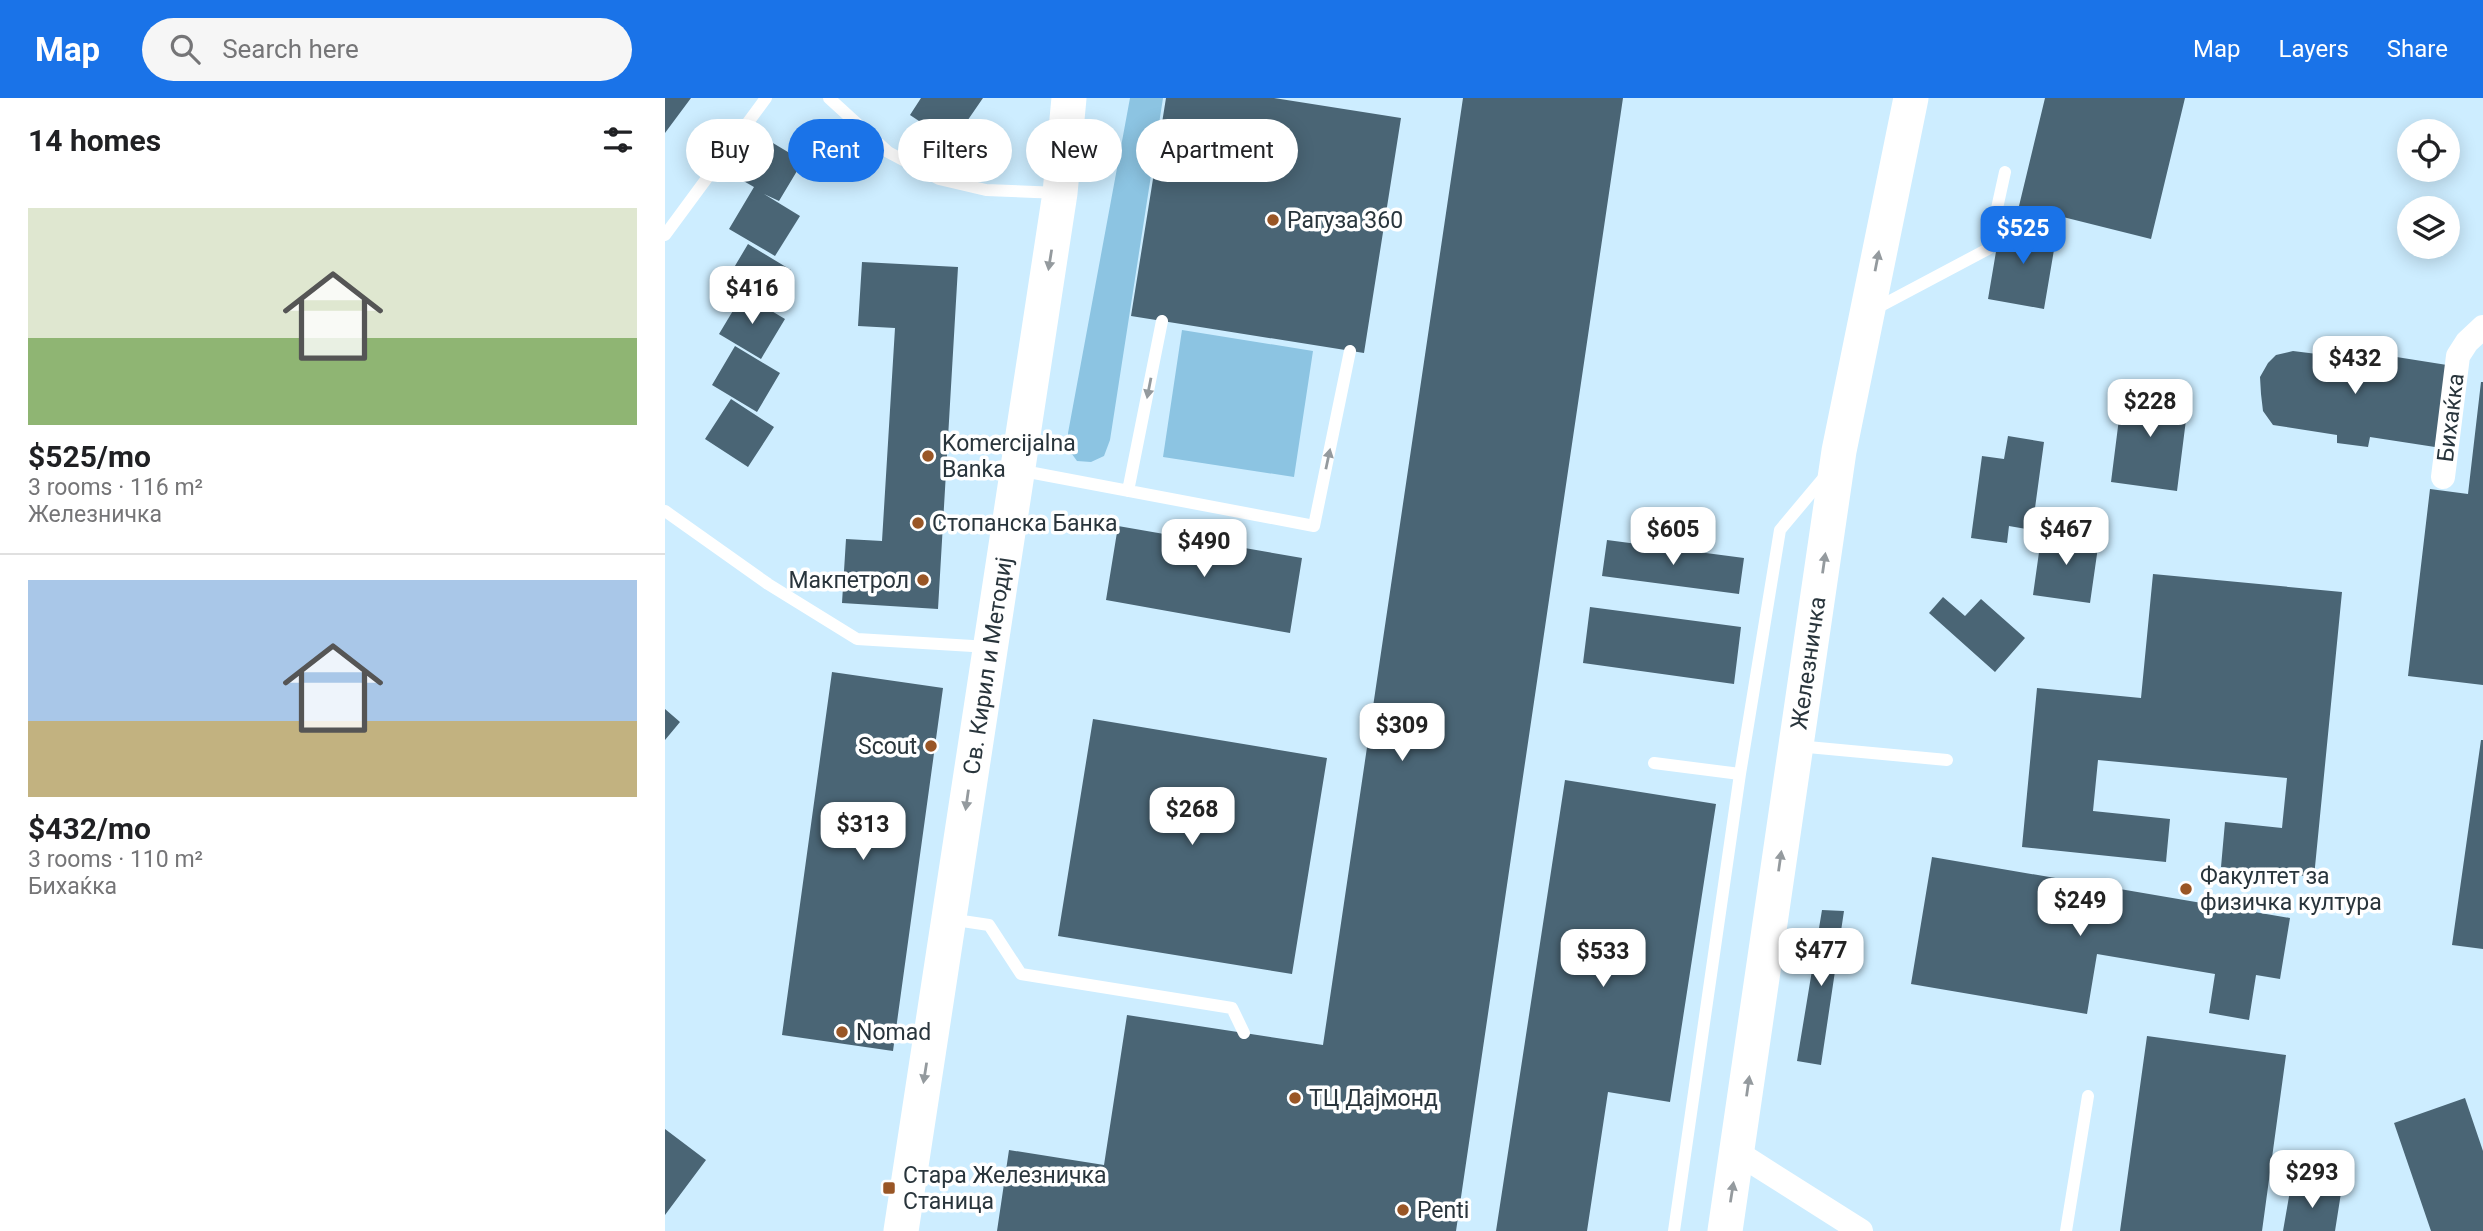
<!DOCTYPE html>
<meta charset="utf-8">
<style>
body{margin:0;font-family:Roboto,sans-serif;background:#f6f6f6;color:#202124;height:100vh;display:flex;flex-direction:column;font-size:26px;white-space:nowrap}
*{box-sizing:border-box;margin:0}
p{font-size:23px;color:#757577}
.icon{flex:none;width:38px;height:38px;fill:none;stroke:currentColor;stroke-width:2;stroke-linecap:round;stroke-linejoin:round}
.map{position:relative;flex:1;overflow:hidden}
.drawer{display:flex;flex-direction:column;background:#fff;width:665px}
.drawer>*{flex:none}
.banner{position:absolute;left:21px;top:21px;width:665px;height:63px;display:flex;gap:14px}
.controls{position:absolute;left:1732px;top:21px;display:grid;gap:14px}
.controls a{display:grid;place-items:center;width:63px;height:63px;border-radius:50%;background:#fff;box-shadow:0 4px 18px #0003;font-size:35px}
.price{position:absolute;translate:-50% -60px;padding:0 16px;border-radius:14px;background:#fff;color:#222;font-size:23px;line-height:46px;filter:drop-shadow(0 2px 4px #0008)}
.price::after{content:'';position:absolute;left:50%;top:42px;width:21px;height:16px;margin-left:-10px;background:inherit;clip-path:polygon(0 0,100% 0,50% 100%)}
.price.current{background:#1a73e8;color:#fff}
ul{padding:0;list-style:none}
li{display:grid;align-content:center;gap:14px;height:371px;padding:0 28px}
li+li{border-top:2px solid #e0e0e0}
li span{display:grid;place-items:center;height:217px;border-radius:0px;color:#555}
li>.icon{margin-inline-start:auto}
span .icon{width:126px;height:126px;fill:#fffc;stroke-width:1}
li b{font-size:30px}
h2{display:flex;justify-content:space-between;align-items:center;height:84px;padding:0 28px;font-size:30px}
.chip{padding:0 24px;border-radius:32px;background:#fff;box-shadow:0 4px 18px #0003;font-size:24px;line-height:63px}
.chip.current{background:#1a73e8;color:#fff}
header{display:flex;align-items:center;gap:42px;box-sizing:border-box;height:98px;padding:0 35px;background:#1a73e8;color:#fff}
header strong{font-size:33px}
nav{display:flex;gap:38px;margin-inline-start:auto;font-size:24px}
.search{width:490px;height:63px;background:#f6f6f6;display:flex;align-items:center;gap:18px;box-sizing:border-box;padding:0 24px;border-radius:38px;color:#757577;font-size:26px}
main{display:flex;flex:1;min-height:0}
.map>svg:first-child{display:block}
.green{fill:#8cc4e2}
.building{fill:#4a6575}
.lines{fill:none;stroke-linecap:round;stroke-linejoin:round}
.lane{stroke:#fff;stroke-width:12}
.street{stroke:#fff;stroke-width:24}
.secondary{stroke:#fff;stroke-width:35}
.oneway{fill:#949a9e}
.poi-dot{fill:#995626;stroke:#fff;stroke-width:2.5}
.labels{text-anchor:middle;stroke-width:7;stroke-linejoin:round;paint-order:stroke}
.poi-label{font-size:23px;fill:#29353c;stroke:#fff;text-anchor:start}
.street-label{font-size:23px;fill:#29353c;stroke:#fff}
</style>
<header>
<strong>Map</strong>
<div class="search"><svg class="icon" aria-label="search" viewBox="0 0 24 24"><circle cx="10" cy="10" r="6"/><path d="M15 15l6 6"/></svg>Search here</div>
<nav><a>Map</a><a>Layers</a><a>Share</a></nav>
</header>
<main>
<section class="drawer">
<h2>14 homes<svg class="icon" aria-label="filters" viewBox="0 0 24 24"><path d="M4 7h16M4 17h16"/><circle cx="9" cy="7" r="2"/><circle cx="15" cy="17" r="2"/></svg></h2>
<ul>
<li><span style="background:linear-gradient(#dfe7d0 60%,#8fb573 0)"><svg class="icon" aria-label="home" viewBox="0 0 24 24"><path d="M3 11l9-7 9 7M6 9v11h12V9"/></svg></span><div><b>$525/mo</b><p>3 rooms · 116 m²</p><p>Железничка</p></div></li>
<li><span style="background:linear-gradient(#a9c7e8 65%,#c2b280 0)"><svg class="icon" aria-label="home" viewBox="0 0 24 24"><path d="M3 11l9-7 9 7M6 9v11h12V9"/></svg></span><div><b>$432/mo</b><p>3 rooms · 110 m²</p><p>Бихаќка</p></div></li>
</ul>
</section>
<div class="map">
<svg width="1818" height="1133" viewBox="0 0 1818 1133">
<rect width="100%" height="100%" fill="#cdedff"/>
<path class="green" d="M465 0H498L445 342 439 358 426 364 412 363 404 352 403 335Z
M517 232 648 253 629 379 498 359Z"/>
<path class="building" d="M0 0H26L0 35Z
M256 0H318L287 45 245 17Z
M501 0H609L736 20 699 255 466 218Z
M798 0H958L791 1133H332L344 1052 439 1067 462 917 658 947Z
M1380 0H1520L1486 141 1354 108Z
M93 36 138 63 114 103 99 96 135 118 110 158 64 131 89 89 68 77Z
M1336 124 1392 134 1379 211 1323 201Z
M83 146 126 172 104 209 61 183Z
M197 164 293 169 273 511 177 505 181 441 217 443 230 230 193 228Z
M78 196 120 221 96 261 54 236Z
M70 248 115 275 92 314 47 287Z
M1662 248 1782 267 1770 349 1705 339 1703 349 1672 345V337L1608 327 1598 313 1596 296 1595 279 1603 265 1611 257 1628 253 1660 257Z
M1816 284H1818V587L1743 578 1765 391 1803 396Z
M1458 289 1524 298 1512 393 1446 384Z
M66 301 109 329 83 369 40 341Z
M1343 338 1379 344 1367 432 1344 428 1342 445 1306 440 1317 358 1339 361Z
M453 428 637 460 625 535 441 502Z
M1377 433 1434 442 1425 505 1368 497Z
M942 442 1079 460 1074 496 937 478Z
M1488 476 1677 494 1649 779 1556 769 1560 724 1617 730 1622 680 1433 662 1428 713 1505 721 1501 764 1357 749 1372 590 1476 600Z
M1278 499 1300 518 1316 501 1360 540 1330 574 1264 515Z
M925 509 1076 529 1069 586 918 565Z
M167 574 278 590 228 953 117 937Z
M0 611 15 624 0 642Z
M428 621 662 660 627 876 393 838Z
M1816 642H1818V851L1787 847Z
M900 682 1051 706 1005 1004 943 994 922 1133H831Z
M1267 759 1625 820 1615 881 1591 877 1584 922 1544 915 1550 876 1432 856 1422 916 1246 886Z
M1157 812 1179 813 1156 967 1132 963Z
M1482 938 1621 957 1597 1133H1455Z
M1800 1000 1818 1053V1133H1766L1729 1025Z
M0 1031 41 1062 0 1117Z
M1626 1087 1676 1095 1670 1133H1618Z"/>
<g class="lines">
<path class="lane" d="M164 0 223 54 274 81 321 92 395 95
M0 137 101 0
M1208 212 1323 151 1340 74
M353 372 649 428 685 253
M463 393 497 223
M0 413 103 486 192 541 324 549
M1132 648 1282 662
M989 665 1075 676
M284 821 324 827 356 876 567 910 579 935
M1009 1133 1075 676 1115 432 1161 377
M1401 1133 1423 998"/>
<g class="street">
<path id="s1" d="M1778 379 1793 258 1802 244 1818 229"/>
<path d="M1073 1055 1196 1133"/>
</g>
<g class="secondary">
<path id="s2" d="M236 1133 395 95 404 0"/>
<path id="s3" d="M1060 1133 1174 353 1246 0"/>
</g>
</g>
<defs><path id="oneway-solid" d="M-6-.8H1V-3.2L6.5 0L1 3.2V.8H-6Z" transform="scale(1.75)"/></defs>
<g class="oneway">
<use href="#oneway-solid" transform="translate(385 162) rotate(99)"/>
<use href="#oneway-solid" transform="translate(1212 163) rotate(-79)"/>
<use href="#oneway-solid" transform="translate(484 290) rotate(101)"/>
<use href="#oneway-solid" transform="translate(663 361) rotate(-78)"/>
<use href="#oneway-solid" transform="translate(1159 465) rotate(-82)"/>
<use href="#oneway-solid" transform="translate(302 702) rotate(98)"/>
<use href="#oneway-solid" transform="translate(1115 763) rotate(-82)"/>
<use href="#oneway-solid" transform="translate(260 975) rotate(99)"/>
<use href="#oneway-solid" transform="translate(1083 988) rotate(-82)"/>
<use href="#oneway-solid" transform="translate(1067 1094) rotate(-81)"/>
</g>
<g class="poi-dot">
<circle cx="608" cy="122" r="7"/>
<circle cx="263" cy="358" r="7"/>
<circle cx="253" cy="425" r="7"/>
<circle cx="258" cy="482" r="7"/>
<circle cx="266" cy="648" r="7"/>
<circle cx="1521" cy="791" r="7"/>
<circle cx="177" cy="934" r="7"/>
<circle cx="630" cy="1000" r="7"/>
<rect x="217" y="1083" width="14" height="14" rx="3.5"/>
<circle cx="738" cy="1112" r="7"/>
</g>
<g class="labels">
<g class="poi-label">
<text x="622" y="130">Рагуза 360</text>
<text x="277" y="353">Komercijalna<tspan x="277" dy="26">Banka</tspan></text>
<text x="267" y="433">Стопанска Банка</text>
<text x="244" y="490" text-anchor="end">Макпетрол</text>
<text x="252" y="656" text-anchor="end">Scout</text>
<text x="1535" y="786">Факултет за<tspan x="1535" dy="26">физичка култура</tspan></text>
<text x="191" y="942">Nomad</text>
<text x="644" y="1008">ТЦ Дајмонд</text>
<text x="238" y="1085">Стара Железничка<tspan x="238" dy="26">Станица</tspan></text>
<text x="752" y="1120">Penti</text>
</g>
<g class="street-label">
<text dy="8" stroke="none"><textPath href="#s1" startOffset="60">Бихаќка</textPath></text>
<text dy="8" stroke="none"><textPath href="#s3" startOffset="574">Железничка</textPath></text>
<text dy="8" stroke="none"><textPath href="#s2" startOffset="572">Св. Кирил и Методиј</textPath></text>
</g>
</g>
</svg>
<div class="controls">
<a><svg class="icon" aria-label="locate" viewBox="0 0 24 24"><circle cx="12" cy="12" r="6"/><path d="M12 2v4M12 18v4M2 12h4M18 12h4"/></svg></a>
<a><svg class="icon" aria-label="layers" viewBox="0 0 24 24"><path d="M12 4l9 5-9 5-9-5zM3 14l9 5 9-5"/></svg></a>
</div>
<b class="price current" style="left:1358px;top:168px">$525</b>
<b class="price" style="left:87px;top:228px">$416</b>
<b class="price" style="left:1690px;top:298px">$432</b>
<b class="price" style="left:1485px;top:341px">$228</b>
<b class="price" style="left:1008px;top:469px">$605</b>
<b class="price" style="left:1401px;top:469px">$467</b>
<b class="price" style="left:539px;top:481px">$490</b>
<b class="price" style="left:737px;top:665px">$309</b>
<b class="price" style="left:527px;top:749px">$268</b>
<b class="price" style="left:198px;top:764px">$313</b>
<b class="price" style="left:1415px;top:840px">$249</b>
<b class="price" style="left:1156px;top:890px">$477</b>
<b class="price" style="left:938px;top:891px">$533</b>
<b class="price" style="left:1647px;top:1112px">$293</b>
<div class="banner">
<a class="chip">Buy</a>
<a class="chip current">Rent</a>
<a class="chip">Filters</a>
<a class="chip">New</a>
<a class="chip">Apartment</a>
</div>
</div>
</main>
